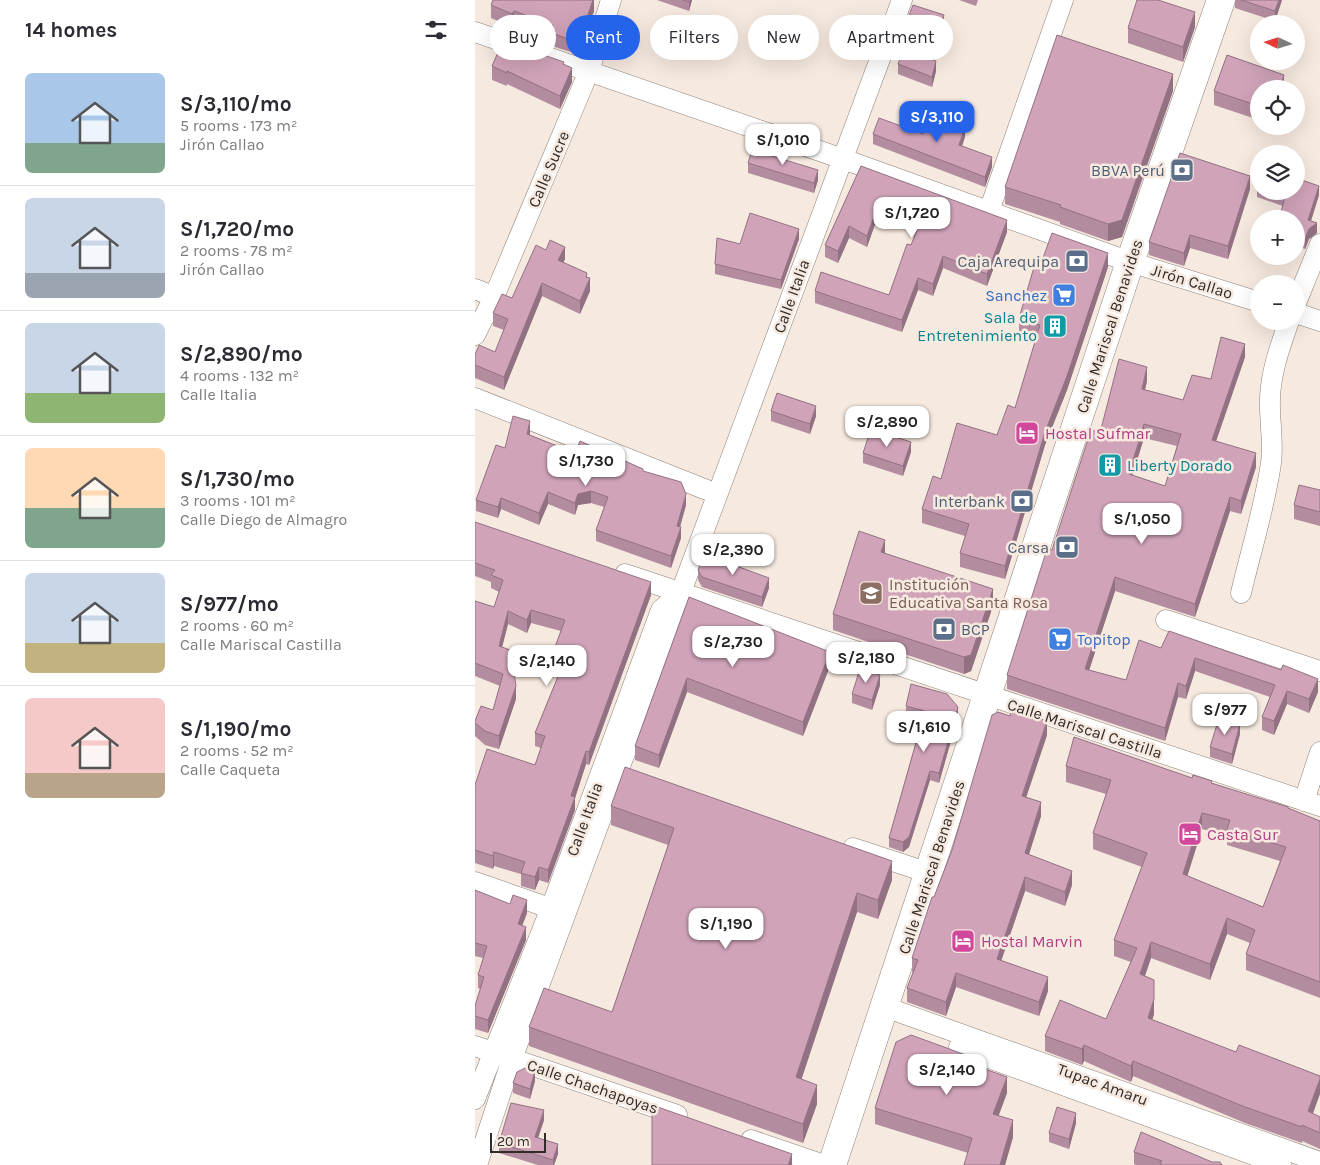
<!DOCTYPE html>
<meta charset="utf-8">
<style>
body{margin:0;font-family:Karla,sans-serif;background:#f7f7f7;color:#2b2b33;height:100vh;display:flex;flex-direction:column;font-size:19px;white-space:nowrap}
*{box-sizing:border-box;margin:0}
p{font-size:16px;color:#7c7c81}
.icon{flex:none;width:28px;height:28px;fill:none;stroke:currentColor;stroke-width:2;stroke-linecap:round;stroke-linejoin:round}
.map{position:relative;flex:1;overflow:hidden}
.drawer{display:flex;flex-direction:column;background:#fff;width:475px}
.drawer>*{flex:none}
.top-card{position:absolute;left:15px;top:15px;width:475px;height:45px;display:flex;gap:10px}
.needle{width:32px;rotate:274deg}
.controls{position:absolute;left:775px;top:15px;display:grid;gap:10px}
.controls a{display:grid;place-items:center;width:55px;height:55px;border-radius:50%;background:#fff;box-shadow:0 5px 20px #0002;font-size:25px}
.scale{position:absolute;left:15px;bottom:12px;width:56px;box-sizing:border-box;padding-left:5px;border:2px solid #312c28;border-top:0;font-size:14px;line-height:18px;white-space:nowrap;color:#312c28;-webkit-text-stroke:4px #f6e9df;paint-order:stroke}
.price{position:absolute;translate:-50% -42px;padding:0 11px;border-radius:10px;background:#fff;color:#222;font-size:16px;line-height:32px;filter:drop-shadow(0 1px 2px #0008)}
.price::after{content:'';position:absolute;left:50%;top:30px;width:15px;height:11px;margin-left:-8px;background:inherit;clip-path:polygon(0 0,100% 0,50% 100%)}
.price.selected{background:#2563eb;color:#fff}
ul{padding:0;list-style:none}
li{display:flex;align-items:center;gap:15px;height:125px;padding:0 25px}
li+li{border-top:1px solid #e1e1e2}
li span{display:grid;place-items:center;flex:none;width:140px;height:100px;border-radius:8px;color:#555}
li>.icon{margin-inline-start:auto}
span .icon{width:60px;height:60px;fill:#fffc;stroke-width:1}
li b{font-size:21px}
h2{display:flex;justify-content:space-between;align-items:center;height:60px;padding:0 25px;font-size:21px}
.pill{padding:0 18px;border-radius:22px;background:#fff;box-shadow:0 5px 20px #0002;font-size:18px;line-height:45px}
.pill.selected{background:#2563eb;color:#fff}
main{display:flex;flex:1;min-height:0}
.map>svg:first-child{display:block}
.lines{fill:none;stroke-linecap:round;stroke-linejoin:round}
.minor-casing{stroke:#8c8077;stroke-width:21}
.primary-casing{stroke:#8c8077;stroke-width:29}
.minor{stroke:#fff;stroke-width:20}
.primary{stroke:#fff;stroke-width:28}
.wall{fill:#b38c9f;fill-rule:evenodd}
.shaded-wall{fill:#927282}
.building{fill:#d0a3b9;stroke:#927282;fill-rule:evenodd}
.labels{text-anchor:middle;stroke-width:5;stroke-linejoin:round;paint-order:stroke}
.street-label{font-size:16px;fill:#312c28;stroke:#f6e9df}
.service-label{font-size:16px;fill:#4e5e75;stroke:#f6e9df;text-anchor:end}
.shop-label{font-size:16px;fill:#366cbe;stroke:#f6e9df;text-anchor:end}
.culture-label{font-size:16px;fill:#0d838f;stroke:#f6e9df;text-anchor:end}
.hotel-label{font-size:16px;fill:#b23c85;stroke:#f6e9df;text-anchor:start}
.education-label{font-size:16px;fill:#785e54;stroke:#f6e9df;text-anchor:start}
</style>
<main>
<section class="drawer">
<h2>14 homes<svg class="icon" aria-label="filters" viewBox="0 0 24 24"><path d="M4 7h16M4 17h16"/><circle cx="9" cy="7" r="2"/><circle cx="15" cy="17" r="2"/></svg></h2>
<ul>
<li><span style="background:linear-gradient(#a9c7e8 70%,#7fa58c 0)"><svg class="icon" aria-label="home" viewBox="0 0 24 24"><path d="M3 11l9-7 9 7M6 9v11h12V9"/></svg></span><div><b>S/3,110/mo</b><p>5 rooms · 173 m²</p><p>Jirón Callao</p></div></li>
<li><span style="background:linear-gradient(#c9d6e8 75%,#9aa5b1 0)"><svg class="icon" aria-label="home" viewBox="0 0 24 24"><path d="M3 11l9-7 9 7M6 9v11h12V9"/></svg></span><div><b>S/1,720/mo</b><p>2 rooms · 78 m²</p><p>Jirón Callao</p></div></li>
<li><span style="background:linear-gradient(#c9d6e8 70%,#8fb573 0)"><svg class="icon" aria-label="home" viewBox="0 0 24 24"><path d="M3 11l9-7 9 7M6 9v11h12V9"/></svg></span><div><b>S/2,890/mo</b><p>4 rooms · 132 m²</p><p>Calle Italia</p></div></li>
<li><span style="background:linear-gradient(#ffd9b3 60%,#7fa58c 0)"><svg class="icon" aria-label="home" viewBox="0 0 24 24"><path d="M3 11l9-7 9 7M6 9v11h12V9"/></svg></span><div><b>S/1,730/mo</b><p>3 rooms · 101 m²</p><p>Calle Diego de Almagro</p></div></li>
<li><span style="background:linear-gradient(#c9d6e8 70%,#c2b280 0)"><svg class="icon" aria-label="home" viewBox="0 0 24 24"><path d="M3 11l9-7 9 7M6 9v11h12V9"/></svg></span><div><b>S/977/mo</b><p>2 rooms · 60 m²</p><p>Calle Mariscal Castilla</p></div></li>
<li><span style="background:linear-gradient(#f6c9c9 75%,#b9a48a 0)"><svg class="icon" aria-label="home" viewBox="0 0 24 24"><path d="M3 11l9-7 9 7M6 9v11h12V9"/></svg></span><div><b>S/1,190/mo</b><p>2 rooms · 52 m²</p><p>Calle Caqueta</p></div></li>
</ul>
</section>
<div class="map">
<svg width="845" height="1165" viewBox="0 0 845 1165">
<rect width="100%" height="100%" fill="#f6e9df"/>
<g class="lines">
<g class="minor-casing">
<path id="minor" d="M0 32 368 159 655 262 784 302
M514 211 588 0
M0 289 19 297
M821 303 845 244
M821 313 845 321
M0 335 19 297 114 71 136 0
M0 398 242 494
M150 574 845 806
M766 593C776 550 790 506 796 463 799 441 794 420 795 398 796 371 805 347 814 321
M691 620 845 671
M829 801 845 752
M378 848 454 873
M0 882 89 913
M410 1007 845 1162
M0 1046 202 1115
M484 1047 806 1165
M0 1099 76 908 186 610 206 592
M276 1140 349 1165
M2 1165 37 1059 202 612 206 592 427 0"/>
</g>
<g class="primary-casing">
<path id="primary" d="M357 1165 655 262 746 0"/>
</g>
<use href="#minor" class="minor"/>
<use href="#primary" class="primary"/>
</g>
<path class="wall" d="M119 0V11L106 47 102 46 99 53 74 45V36L39 23 37 27 16 18V5Z
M182 0H217L214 11Z
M484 0H503L501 6Z
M760 0H807L800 21 760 8Z
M433 18 469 25 465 38 433 28Z
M720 27 708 62 653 43V28Z
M752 55 809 75V89H784V120L739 105V91Z
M89 64 97 82 85 109 32 84V86L17 80V66Z
M423 64 461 71 457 87 423 74Z
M698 91 647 237 633 241 585 224V222L530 204V187Z
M398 134H448L490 137 487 146 517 167 510 187 398 144Z
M273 163 343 180 339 193 273 173Z
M386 166 532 232 512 286 468 268 458 296 443 290 427 332 340 303V291L414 295 443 229 404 213 392 247 374 238 363 263 350 257V245Z
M784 181V191H821L844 195 836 221 842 233 834 239 830 249 821 246V219L808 206 782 197V188Z
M775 189 753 259 715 248 709 266 674 255V242Z
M324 239 306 289 240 274V264L265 244Z
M568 258 633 267 592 390 570 445 530 579 485 567V553L490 536 447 523V509L466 479 522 435 540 408 561 338 544 332V318Z
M90 259 88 262 112 278 115 291 105 314 67 296 29 390 0 378V355L20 352 29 330 18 326V313Z
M770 357 741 441 781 467 766 514 755 511 720 617 640 591 614 670 651 680 686 648 843 692 834 713 812 704 799 735 787 730V717L795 697 720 671 711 699 703 697 690 741 532 689V675L625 433 672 381 670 390 708 400 736 379ZM669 438 702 446 690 486 657 475Z
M296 411 341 416 335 434 296 421Z
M55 433V435L100 453 168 471 211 505 205 527 206 538 196 568 121 541V530L129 507 116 503 103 505 100 515 73 504 64 525 26 509 23 518 1 511V500L30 448Z
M436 452 428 476 388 463V453Z
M845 490V526L819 519V505Z
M0 522 176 595 114 765 111 764 100 798V810L73 883 64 880 60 890 46 886V874L19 866 18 869 0 863V785L60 765 66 748 60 746V733L88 663 80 660V647L86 631 56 623 52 633 33 624 27 647 36 650 43 666 39 676 41 699 24 749 10 745 0 736V721L18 710 25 686 0 676V601L19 607 24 592 16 588V582L0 576Z
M410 554 518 606 496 671 489 674 358 630V614Z
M223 570 294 588 287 607 227 587 223 580Z
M214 597 355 666 328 736 212 692 184 768 160 760V746Z
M405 685 397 710 377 703V694Z
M431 706 483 716 464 783 455 780 434 847 428 852 414 847V838L447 720 431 716Z
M765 734 757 764 735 757V747Z
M572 735 551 797 566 816 554 854 597 885 590 906 550 891 526 961 573 991 564 1016 481 987 471 1016 432 1002V988L438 972H437V958L459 897Z
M591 766 717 778 737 783 813 809 845 821V998L771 970V954L775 943 752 934 735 980 676 958 670 976 679 980V1014L677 1020 838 1114 845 1117V1149L827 1141V1143L770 1123 658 1076 656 1082 609 1061 607 1065 570 1051V1036L631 1019 656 962 639 956V940L667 867 618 849V833L631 794 591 782ZM727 829 752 836V845L805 861 788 907 712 876Z
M136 806 417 880 403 919 382 912 326 1079 342 1104 328 1143 54 1046V1027L137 1012 193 845 136 825Z
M0 890 52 913 47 925 51 940 13 1033 0 1029V1006L5 989 3 988V975L8 958 0 956Z
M510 1069 532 1093 523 1116 538 1137 530 1165H489L493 1153 400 1124V1108Z
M60 1081 55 1099 38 1093V1083Z
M69 1120 63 1138 83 1154 79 1165H63L24 1153V1143Z
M601 1123 594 1149 574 1142V1133Z
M659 1152 737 1162 747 1165H661L659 1164Z"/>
<path class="shaded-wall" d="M118 0H119V11L106 47V35Z
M215 0H217L214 11V2Z
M804 0H807L800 21V11Z
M39 11V23L37 27V14Z
M720 12V27L708 62V47Z
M469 15V25L465 38V28Z
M102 34V46L99 53V41Z
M461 61V71L457 87V77Z
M97 68V82L85 109V96Z
M698 74V91L647 237 633 241V224Z
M809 75V89H805Z
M490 127V137L484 155V145Z
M517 157V167L510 187V177Z
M343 170V180L339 193V183Z
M775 176V189L753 259V246Z
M844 186V195L833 230V220Z
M404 202V213L392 247V236Z
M532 220V232L512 286V274Z
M842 223V233L834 239 830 249V239L834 229Z
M374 226V238L363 263V251Z
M324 229V239L306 289V280Z
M715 235V248L709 266V253Z
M90 247V259L83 273V260Z
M633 253V267L592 390 570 445 530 579V566L570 432Z
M468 256V268L458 296V284Z
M112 273V284L115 278V291L105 314V301Z
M443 278V290L427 332V320Z
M67 283V296L29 390V377Z
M770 344V357L737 453V440Z
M672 367V381L667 402V389Z
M341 406V416L335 434V424Z
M55 421V433L52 445V434Z
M669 424V438L654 487V474Z
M436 442V452L428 476V466Z
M781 453V467L766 514V501Z
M116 491V503L103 505 100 515V503L103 494Z
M73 492V504L64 525V513Z
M211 494V505L202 537V526Z
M755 497V511L720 617V604Z
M26 498V509L23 518V507Z
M206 527V538L196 568V556Z
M410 540V557L406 552Z
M640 577V591L610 683V669Z
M294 578V588L287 607V597Z
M176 582V595L114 765V752Z
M518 589V606L496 671 489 674V657Z
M56 610V623L52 633V620Z
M33 611V624L24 659V646Z
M355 652V666L328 736V722Z
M43 653V666L38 679V666Z
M720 658V671L711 699V686Z
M405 675V685L397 710V700Z
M212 678V692L184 768V755Z
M843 679V692L834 713V699Z
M703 683V697L690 741V728Z
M41 686V699L24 749V736Z
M812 691V704L799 735V721Z
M483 707V716L464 783V773Z
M572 721V735L547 810V796Z
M765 724V734L757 764V754Z
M111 751V764L100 798V810L73 883V870L96 796Z
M455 771V780L434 847 428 852V842Z
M566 802V816L550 867V853Z
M727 813V829L708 890V874Z
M19 852V866L18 869V856Z
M417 861V880L403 919V900Z
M64 867V880L60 890V877Z
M597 871V885L590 906V892Z
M550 877V891L522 973V959Z
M382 893V912L321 1096V1077Z
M52 900V913L43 937V924Z
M752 918V934L735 980V964Z
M51 927V940L13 1033V1020Z
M676 942V958L665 990V974Z
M481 973V987L471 1016V1002Z
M573 977V991L564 1016V1002Z
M679 999V1014L673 1034V1018Z
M609 1045V1061L607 1065V1049Z
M658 1061V1076L656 1082V1066Z
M60 1071V1081L55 1099V1089Z
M532 1077V1093L518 1131V1114Z
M845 1079V1094L833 1127V1111Z
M342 1085V1104L328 1143V1124Z
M69 1110V1120L60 1147V1137Z
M601 1113V1123L594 1149V1139Z
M538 1120V1137L530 1165H525Z
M83 1144V1154L79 1165H78V1160Z
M317 1154V1165H313Z"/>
<path class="building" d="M18 0H118L106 35 102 34 99 41 74 32 78 25 39 11 37 14 16 5Z
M208 0H215L214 2Z
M662 0H683L720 12 708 47 653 28Z
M766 0H804L800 11Z
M438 5 469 15 465 28 433 18Z
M582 35 698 74 647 220 633 224 585 207 586 205 530 187Z
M28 41 89 62 88 64 97 68 85 96 32 71V73L17 66Z
M428 50 461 61 457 77 423 64Z
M752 55 809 75 805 89H784V106L739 91Z
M455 115 490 127 484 145 517 157 510 177 398 134 404 118 448 134Z
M277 150 343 170 339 183 273 163Z
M705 153 775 176 753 246 715 235 709 253 674 242Z
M386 166 532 220 512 274 468 256 458 284 443 278 427 320 340 291 346 272 414 295 432 244 436 245 447 218 404 202 392 236 374 226 363 251 350 245Z
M821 178 844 186 833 220 842 223 834 229 830 239 821 236V219H804L810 197 793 191H821Z
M275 213 324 229 306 280 240 264 242 238 265 244Z
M577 233 633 253 592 376 570 432 530 566 485 553 494 524 447 509 458 476 466 479 482 423 522 435 533 405 540 408 565 325 544 318 562 257 568 258Z
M75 240 90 247 83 260 112 273 111 277 115 278 105 301 67 283 29 377 0 365V355L4 345 20 352 33 319 18 313 27 294 37 298 61 245 71 250Z
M746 337 770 344 737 440 781 453 766 501 755 497 720 604 640 577 610 669 651 680 664 640 686 648 694 631 806 670 808 665 843 679 834 699 812 691 799 721 787 717 800 685 720 658 711 686 703 683 690 728 532 675 572 549 577 550 616 430 625 433 644 359 672 367 667 389 708 400 717 375 736 379ZM669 424 706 434 690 486 654 474Z
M302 393 341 406 335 424 296 411Z
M38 416 55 421 52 434 100 453 105 441 168 469V471L206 482 211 494 202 526 206 527 196 556 121 530 133 497 116 491 103 494 100 503 73 492 64 513 26 498 23 507 1 500 21 445 30 448Z
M396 429 436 442 428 466 388 453Z
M824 485 845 490V512L819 505Z
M0 522 176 582 114 752 111 751 96 796 100 797 73 870 64 867 60 877 46 873 50 862 19 852 18 856 0 850V785L12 749 60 765 70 736 60 733 93 652 80 647 90 620 56 610 52 620 33 611 24 646 35 650 36 648V650L43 653 38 666 41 686 24 736 10 731 0 723V721L6 706 18 710 28 674 0 663V601L19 607 28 580 16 575 20 570 0 563Z
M384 531 410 540 406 552 518 589 496 655 489 657 358 614Z
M229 554 294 578 287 597 227 577 223 570Z
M214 597 355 652 328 722 212 678 184 755 160 746Z
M385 669 405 675 397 700 377 694Z
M436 684 472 694 483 707 464 773 455 771 434 837 428 842 414 838 450 711 431 706Z
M537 709 572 721 547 796 566 802 550 853 597 871 590 892 550 877 522 959 573 977 564 1002 481 973 471 1002 432 988 443 960 437 958 457 897H459L477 850 517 715 523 712 535 716Z
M744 718 765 724 757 754 735 747Z
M599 737 717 778 718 775 737 781 736 783 813 807V808L845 821V982L771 954 780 930 752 918 735 964 676 942 665 974 679 980V999L673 1018 761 1052 764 1045 845 1076V1079L833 1111 845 1117V1133L827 1125V1127L770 1107 658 1061 656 1066 609 1045 607 1049 570 1036 585 1000 631 1019 662 948 639 940 672 853 618 833 636 780 591 766ZM727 813 755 820 752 829 811 847 788 907 708 874Z
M150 767 417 861 403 900 382 893 321 1077 342 1085 328 1124 54 1027 69 988 137 1012 199 828 136 806Z
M0 890 35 904 38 895 52 900 43 924 51 927 13 1020 0 1016V1006L9 977 3 975 12 946 0 943Z
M436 1035 510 1062 507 1068 532 1077 518 1114 538 1120 525 1165H489L497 1138 400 1108 421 1042Z
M50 1068 60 1071 55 1089 38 1083 42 1072Z
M36 1103 69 1110 60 1137 83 1144 78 1160 24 1143Z
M177 1105 317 1154 313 1165H177Z
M582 1107 601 1113 594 1139 574 1133Z
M666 1132 737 1162H745L747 1165H687L685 1164 687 1161 659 1152Z"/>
<defs>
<g id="bank-square" transform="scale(1.25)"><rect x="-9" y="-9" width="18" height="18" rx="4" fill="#5c6f8a" stroke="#f6e9df"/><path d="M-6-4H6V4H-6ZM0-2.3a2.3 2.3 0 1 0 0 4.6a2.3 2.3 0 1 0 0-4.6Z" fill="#fff"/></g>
<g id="supermarket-square" transform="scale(1.25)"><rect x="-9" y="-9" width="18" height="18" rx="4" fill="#3f7fe0" stroke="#f6e9df"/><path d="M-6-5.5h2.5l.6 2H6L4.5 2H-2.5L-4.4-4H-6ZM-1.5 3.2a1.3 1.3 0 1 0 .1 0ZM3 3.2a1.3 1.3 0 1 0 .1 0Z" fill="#fff"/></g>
<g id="building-square" transform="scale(1.25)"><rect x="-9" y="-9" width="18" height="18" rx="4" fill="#0f9aa8" stroke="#f6e9df"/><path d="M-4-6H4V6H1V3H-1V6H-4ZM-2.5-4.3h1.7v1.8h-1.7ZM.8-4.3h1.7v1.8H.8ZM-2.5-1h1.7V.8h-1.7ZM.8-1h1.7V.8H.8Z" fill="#fff"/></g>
<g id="hotel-square" transform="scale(1.25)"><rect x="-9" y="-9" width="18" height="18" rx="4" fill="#d1479c" stroke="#f6e9df"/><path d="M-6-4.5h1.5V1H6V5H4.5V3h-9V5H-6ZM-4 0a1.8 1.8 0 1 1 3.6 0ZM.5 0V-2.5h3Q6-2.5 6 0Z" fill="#fff"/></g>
<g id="school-square" transform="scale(1.25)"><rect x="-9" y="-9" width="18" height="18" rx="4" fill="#8d6e63" stroke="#f6e9df"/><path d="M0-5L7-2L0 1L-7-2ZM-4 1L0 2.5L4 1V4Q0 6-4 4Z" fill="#fff"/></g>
</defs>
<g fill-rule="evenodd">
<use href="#bank-square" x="707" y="170"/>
<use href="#bank-square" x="602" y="261"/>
<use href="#supermarket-square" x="589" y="295"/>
<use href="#building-square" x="580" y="326"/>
<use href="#hotel-square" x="552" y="433"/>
<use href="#building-square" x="635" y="465"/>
<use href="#bank-square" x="547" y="501"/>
<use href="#bank-square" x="592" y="547"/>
<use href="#school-square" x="396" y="593"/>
<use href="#bank-square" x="469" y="629"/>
<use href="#supermarket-square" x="585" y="639"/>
<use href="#hotel-square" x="715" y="834"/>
<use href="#hotel-square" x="488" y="941"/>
</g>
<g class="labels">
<g class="street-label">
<text transform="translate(73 169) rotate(-67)" y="6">Calle Sucre</text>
<text transform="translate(717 281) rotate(17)" y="6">Jirón Callao</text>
<text transform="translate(316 296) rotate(-70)" y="6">Calle Italia</text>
<text transform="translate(634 326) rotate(-72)" y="6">Calle Mariscal Benavides</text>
<text transform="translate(610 728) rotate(18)" y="6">Calle Mariscal Castilla</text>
<text transform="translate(109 819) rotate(-70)" y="6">Calle Italia</text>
<text transform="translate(456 867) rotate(-72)" y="6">Calle Mariscal Benavides</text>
<text transform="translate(628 1084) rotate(20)" y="6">Tupac Amaru</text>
<text transform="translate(118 1086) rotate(19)" y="6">Calle Chachapoyas</text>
</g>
<g class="service-label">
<text x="690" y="176">BBVA Perú</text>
<text x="584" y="267">Caja Arequipa</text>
<text x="530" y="507">Interbank</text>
<text x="574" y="553">Carsa</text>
<text x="486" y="635" text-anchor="start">BCP</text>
</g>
<g class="shop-label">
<text x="572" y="301">Sanchez</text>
<text x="602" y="645" text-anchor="start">Topitop</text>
</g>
<g class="culture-label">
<text x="562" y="323">Sala de<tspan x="562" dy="18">Entretenimiento</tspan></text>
<text x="652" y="471" text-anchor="start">Liberty Dorado</text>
</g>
<g class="hotel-label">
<text x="570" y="439">Hostal Sufmar</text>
<text x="732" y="840">Casta Sur</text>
<text x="506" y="947">Hostal Marvin</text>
</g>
<g class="education-label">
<text x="414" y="590">Institución<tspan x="414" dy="18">Educativa Santa Rosa</tspan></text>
</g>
</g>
</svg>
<div class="controls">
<a><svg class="needle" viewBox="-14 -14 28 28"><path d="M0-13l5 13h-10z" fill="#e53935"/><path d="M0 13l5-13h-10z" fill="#7c7c81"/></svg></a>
<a><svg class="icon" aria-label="locate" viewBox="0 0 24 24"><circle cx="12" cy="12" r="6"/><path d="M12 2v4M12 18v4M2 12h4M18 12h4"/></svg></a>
<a><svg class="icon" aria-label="layers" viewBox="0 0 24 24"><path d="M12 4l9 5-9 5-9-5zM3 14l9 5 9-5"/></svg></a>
<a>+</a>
<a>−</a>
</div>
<div class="scale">20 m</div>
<b class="price selected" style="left:462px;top:143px">S/3,110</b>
<b class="price" style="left:308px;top:166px">S/1,010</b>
<b class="price" style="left:437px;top:239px">S/1,720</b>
<b class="price" style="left:412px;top:448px">S/2,890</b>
<b class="price" style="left:111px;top:487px">S/1,730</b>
<b class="price" style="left:667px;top:545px">S/1,050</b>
<b class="price" style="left:258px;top:576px">S/2,390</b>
<b class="price" style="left:258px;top:668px">S/2,730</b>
<b class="price" style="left:391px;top:684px">S/2,180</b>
<b class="price" style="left:72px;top:687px">S/2,140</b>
<b class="price" style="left:750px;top:736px">S/977</b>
<b class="price" style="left:449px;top:753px">S/1,610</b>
<b class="price" style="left:251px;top:950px">S/1,190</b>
<b class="price" style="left:472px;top:1096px">S/2,140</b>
<div class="top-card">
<a class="pill">Buy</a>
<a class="pill selected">Rent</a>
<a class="pill">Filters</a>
<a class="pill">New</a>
<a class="pill">Apartment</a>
</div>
</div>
</main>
